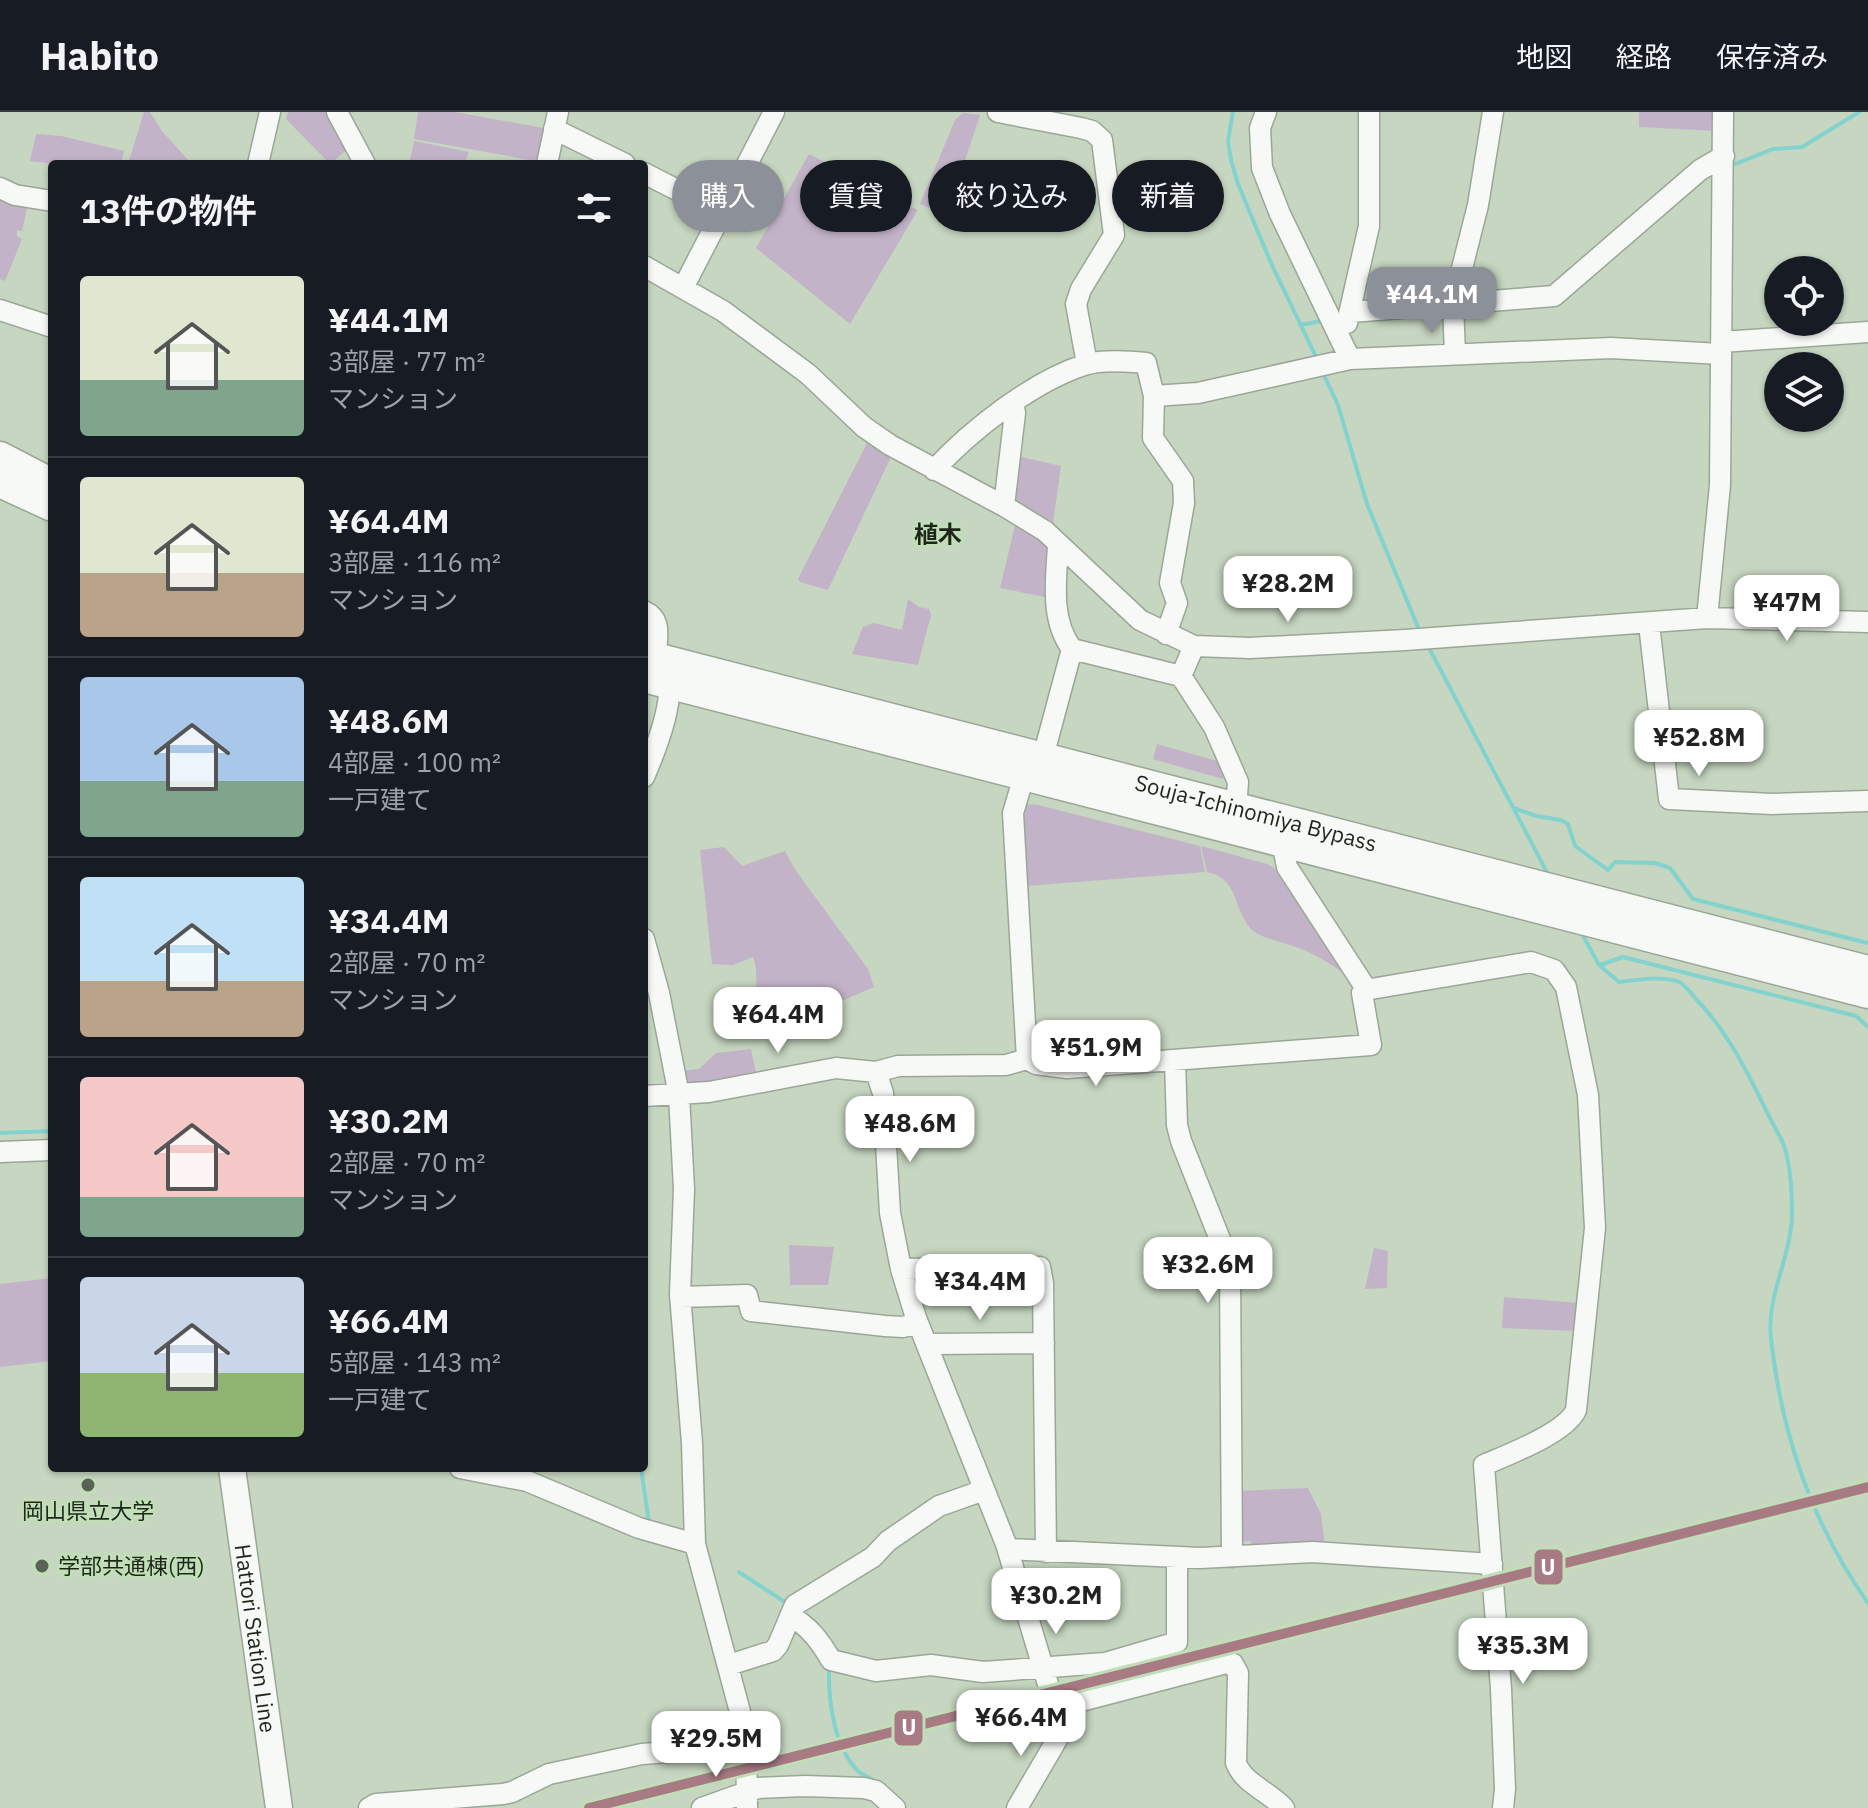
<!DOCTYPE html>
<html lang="ja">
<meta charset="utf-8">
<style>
body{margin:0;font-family:"IBM Plex Sans","Noto Sans JP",sans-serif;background:#20242c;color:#f1f3f6;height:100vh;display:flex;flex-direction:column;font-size:30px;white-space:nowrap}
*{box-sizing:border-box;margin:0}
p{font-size:26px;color:#9ea1a6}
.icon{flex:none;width:44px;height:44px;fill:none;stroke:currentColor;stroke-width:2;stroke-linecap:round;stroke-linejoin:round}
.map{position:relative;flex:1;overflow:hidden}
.panel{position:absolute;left:48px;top:48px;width:600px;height:1312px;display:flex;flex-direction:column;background:#171b24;border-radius:8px;box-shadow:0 2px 6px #0004}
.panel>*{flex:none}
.guide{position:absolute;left:672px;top:48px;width:760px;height:72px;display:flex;gap:16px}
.controls{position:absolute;left:1764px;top:144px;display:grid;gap:16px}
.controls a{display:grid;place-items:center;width:80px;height:80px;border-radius:50%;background:#171b24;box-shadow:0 2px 6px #0004;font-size:40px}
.price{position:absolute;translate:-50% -68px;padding:0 18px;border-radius:16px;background:#fff;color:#222;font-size:26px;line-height:52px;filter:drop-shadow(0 2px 4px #0008)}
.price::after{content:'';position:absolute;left:50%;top:48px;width:24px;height:18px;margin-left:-12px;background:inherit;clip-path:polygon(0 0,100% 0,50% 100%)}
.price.on{background:#8c9099;color:#fff}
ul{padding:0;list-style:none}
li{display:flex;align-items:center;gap:24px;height:200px;padding:0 32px}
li+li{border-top:2px solid #363941}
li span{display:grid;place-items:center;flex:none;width:224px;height:160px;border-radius:8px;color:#555}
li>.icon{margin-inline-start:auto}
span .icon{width:96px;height:96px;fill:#fffc;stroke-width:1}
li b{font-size:34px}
h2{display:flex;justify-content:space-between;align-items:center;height:96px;padding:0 32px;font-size:34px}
.tag{padding:0 28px;border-radius:36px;background:#171b24;box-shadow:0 2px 6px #0004;font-size:28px;line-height:72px}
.tag.on{background:#8c9099;color:#fff}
header{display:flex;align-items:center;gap:48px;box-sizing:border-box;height:112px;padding:0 40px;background:#171b24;border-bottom:2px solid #363941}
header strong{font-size:38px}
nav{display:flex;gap:44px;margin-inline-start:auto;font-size:28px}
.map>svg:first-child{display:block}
.green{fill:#c3b3c8}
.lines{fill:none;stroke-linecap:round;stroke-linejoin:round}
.stream{stroke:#82d2ce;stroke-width:4}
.minor-casing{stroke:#9ba796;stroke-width:23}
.major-casing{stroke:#9ba796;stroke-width:29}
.highway-casing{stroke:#9ba796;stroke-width:33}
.minor{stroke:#f6f9f6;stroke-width:20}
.major{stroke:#f6f9f6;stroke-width:26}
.highway{stroke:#f6f9f6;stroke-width:30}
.rail-1-casing{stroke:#c1deb8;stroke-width:16}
.rail-1{stroke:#a87b84;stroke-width:10}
.poi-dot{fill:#586453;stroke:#c1deb8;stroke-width:3}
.labels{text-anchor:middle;stroke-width:6;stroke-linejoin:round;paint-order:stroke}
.street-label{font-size:22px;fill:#1d2719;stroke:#c1deb8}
.poi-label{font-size:22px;fill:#1d2719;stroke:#c1deb8}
.neighbourhood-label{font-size:24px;font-weight:bold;fill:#1d2719;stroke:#c1deb8}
.line-badge{stroke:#c1deb8;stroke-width:3}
.badge-label{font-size:22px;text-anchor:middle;font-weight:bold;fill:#fff}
</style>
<header>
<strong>Habito</strong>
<nav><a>地図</a><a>経路</a><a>保存済み</a></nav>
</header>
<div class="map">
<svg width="1868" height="1696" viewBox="0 0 1868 1696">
<rect width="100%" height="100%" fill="#c6d6c0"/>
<path class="green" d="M144 0H150L162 19 189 49 184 52H128Z
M288 0H333L351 34 330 52 286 7Z
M418 0H455L549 17 542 45 538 44 536 49 414 27Z
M1639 0H1718V19L1639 15Z
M963 1 980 3 947 103 920 92 955 8Z
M36 22 61 24 124 39 121 52H55L30 49Z
M414 29 469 40 464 52H409Z
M809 42 918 98 850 212 756 136Z
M0 82 28 91 22 119 17 118V124L22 127 5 169 0 167Z
M867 331 886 342 890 347 828 478 800 470 798 467Z
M1013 343 1061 354 1052 418 1007 390Z
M1020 411 1053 439 1050 486 1000 476 1015 414 1019 415Z
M908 487 919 495 929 497 931 503 918 553 852 542 863 515 874 511 902 518Z
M1157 632 1221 650 1219 655 1226 657 1223 667 1153 647Z
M1027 692 1038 693 1200 734 1205 760 1026 774 1023 708Z
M1201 734 1267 752 1274 756 1354 871C1339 856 1316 842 1296 835 1282 829 1260 827 1250 816 1232 794 1239 767 1207 760Z
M724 735 742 754 785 739 794 756 868 857 874 875 837 891 839 901 834 903 788 909 783 879 758 882C754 867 759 862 753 845L733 853 712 852 700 738Z
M751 937 757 965 684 978 680 959 699 957 716 941Z
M789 1133 834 1135 828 1173H790Z
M1374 1136 1388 1139 1387 1176 1365 1177Z
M52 1166V1249L0 1255V1172Z
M1504 1185 1578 1191 1576 1219 1502 1216Z
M1308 1376 1321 1402 1325 1435 1251 1437V1429L1237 1430 1236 1379Z"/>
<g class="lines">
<path class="stream" d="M1233 0 1228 29 1231 48 1238 72 1271 151 1317 247
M1730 54 1773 37 1802 35 1859 0
M1300 213 1322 209
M1322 259 1338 293 1367 392 1420 520
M1428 534 1549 764
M1514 696 1536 704 1561 708 1568 712 1575 734 1608 758 1615 750 1655 751 1670 756 1693 787 1868 831
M1581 820 1599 853 1619 870C1637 868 1661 863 1679 870 1685 873 1691 881 1696 887 1729 921 1748 962 1769 1004 1774 1015 1782 1026 1785 1037 1791 1057 1792 1083 1792 1103 1791 1146 1766 1184 1771 1227 1782 1324 1812 1412 1868 1491
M1600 853 1623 845 1856 904 1868 915
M0 1021 52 1019
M641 1356 649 1411
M739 1460 788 1492
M829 1554C828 1586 833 1632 856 1657 862 1664 870 1665 877 1671"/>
<g class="minor-casing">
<path id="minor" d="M337 0 365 52
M998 0 1081 16 1092 19 1102 28 1114 123 1081 177 1076 192 1087 252
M1266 0 1260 16 1262 56 1280 102 1350 247
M554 17 625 52
M258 52 270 0
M547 52 558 0
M644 61 722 101
M0 76 15 83 52 89
M644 154 723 199 808 262 864 315 890 333 1004 394 1045 419 1140 508 1194 534 1250 536 1405 528 1707 506 1868 510
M683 176 774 0
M0 198 52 215
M1351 200 1554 184 1700 58 1724 44
M1347 211 1369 114V0
M1721 230 1868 220
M1455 242 1453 192 1478 93 1493 0
M1154 284 1198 281 1350 247 1611 236 1721 242
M934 358C971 318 1032 270 1084 253 1102 247 1127 249 1146 251L1154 284 1153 326 1183 369 1184 391 1170 471 1177 491 1166 522
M1004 394 1015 301 1013 291
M644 499C664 508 655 526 657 544 659 554 668 563 669 573 671 598 654 642 644 665
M1707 506 1720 373 1723 0
M1649 512 1669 687 1772 692 1868 689
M1194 534 1181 564 1214 615 1238 670 1236 696
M1072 537 1181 564
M644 827 659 881 679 983 684 1077 680 1182 692 1331 695 1432 746 1622 747 1696
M1365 875 1371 877 1531 850 1554 858 1566 875 1588 983 1595 1116 1576 1298C1566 1321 1507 1343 1484 1353L1501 1577 1505 1677 1503 1696
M1027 947 1013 701 1024 664 1043 645 1072 537C1050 508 1056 469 1058 434
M1175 948 1177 1013 1181 1029 1225 1140 1230 1161 1232 1445
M876 960 883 981 890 1101 901 1157 916 1206 1006 1432 1062 1619 1017 1696
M644 984 709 980 836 956 876 960 898 954 1006 953 1027 947 1036 952 1067 956 1371 933 1362 881 1365 875 1287 755 1282 730
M0 1040 52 1038
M901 1157 1040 1155 1043 1171 1046 1440
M680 1185 747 1183 751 1199 885 1214 903 1215 918 1211
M928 1234 932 1232 1044 1231
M460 1356 527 1369 639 1416 695 1432
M1008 1437 1200 1446 1313 1440 1492 1452
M790 1504C809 1514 820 1529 831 1548L876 1559 931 1553 983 1560 1105 1551 1177 1530V1445
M729 1553 773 1539 778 1533 795 1493 873 1445 888 1429 939 1394 984 1378
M1057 1602 1073 1591 1226 1551 1233 1552 1238 1561 1236 1651C1244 1672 1270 1680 1284 1696
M369 1696 376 1692 503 1682 512 1680 549 1662 642 1642 748 1634
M702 1696 758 1676 805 1674 864 1676 876 1679 895 1696"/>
</g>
<g class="major-casing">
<g id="major">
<path id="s1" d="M232 1356 279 1696"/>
</g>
</g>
<g class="highway-casing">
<g id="highway">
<path d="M0 345 52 372"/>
<path d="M0 370 52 394"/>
<path id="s2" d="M644 543 1868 859"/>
<path d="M644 565 1868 881"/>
</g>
</g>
<use href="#minor" class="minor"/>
<use href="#major" class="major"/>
<use href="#highway" class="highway"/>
<g class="rail-1-casing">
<path id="rail-1" d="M589 1696 1868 1375"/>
</g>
<use href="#rail-1" class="rail-1"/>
</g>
<g class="poi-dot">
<circle cx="88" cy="1373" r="8"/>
<circle cx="42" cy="1454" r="8"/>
</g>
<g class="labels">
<g class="street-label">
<text dy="8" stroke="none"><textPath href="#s2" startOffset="632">Souja-Ichinomiya Bypass</textPath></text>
<text dy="8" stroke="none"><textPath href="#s1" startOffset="172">Hattori Station Line</textPath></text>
</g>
<g class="poi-label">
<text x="88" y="1407">岡山県立大学</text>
<text x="58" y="1462" text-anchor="start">学部共通棟(西)</text>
</g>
<g class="neighbourhood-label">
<text x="938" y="431">植木</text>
</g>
</g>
<g class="line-badge">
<rect x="1533" y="1436" width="31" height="38" rx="8" fill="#a87b84"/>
<rect x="893" y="1597" width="31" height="38" rx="8" fill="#a87b84"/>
</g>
<g class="badge-label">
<text x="1548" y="1463">U</text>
<text x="909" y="1623">U</text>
</g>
</svg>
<div class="controls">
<a><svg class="icon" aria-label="locate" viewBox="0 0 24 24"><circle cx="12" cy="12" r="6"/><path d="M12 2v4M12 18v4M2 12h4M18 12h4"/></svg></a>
<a><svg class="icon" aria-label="layers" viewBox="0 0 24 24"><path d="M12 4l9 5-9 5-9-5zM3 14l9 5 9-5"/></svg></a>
</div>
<b class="price on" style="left:1432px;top:223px">¥44.1M</b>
<b class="price" style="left:1288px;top:512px">¥28.2M</b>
<b class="price" style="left:1787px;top:531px">¥47M</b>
<b class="price" style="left:1699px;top:666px">¥52.8M</b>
<b class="price" style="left:778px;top:943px">¥64.4M</b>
<b class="price" style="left:1096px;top:976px">¥51.9M</b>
<b class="price" style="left:910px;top:1052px">¥48.6M</b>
<b class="price" style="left:1208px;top:1193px">¥32.6M</b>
<b class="price" style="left:980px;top:1210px">¥34.4M</b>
<b class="price" style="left:1056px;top:1524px">¥30.2M</b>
<b class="price" style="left:1523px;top:1574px">¥35.3M</b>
<b class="price" style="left:1021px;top:1646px">¥66.4M</b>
<b class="price" style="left:716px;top:1667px">¥29.5M</b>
<div class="guide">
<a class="tag on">購入</a>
<a class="tag">賃貸</a>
<a class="tag">絞り込み</a>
<a class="tag">新着</a>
</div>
<section class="panel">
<h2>13件の物件<svg class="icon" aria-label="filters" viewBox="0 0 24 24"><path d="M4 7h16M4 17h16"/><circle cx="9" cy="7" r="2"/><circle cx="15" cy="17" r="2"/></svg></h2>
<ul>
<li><span style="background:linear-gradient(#dfe7d0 65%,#7fa58c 0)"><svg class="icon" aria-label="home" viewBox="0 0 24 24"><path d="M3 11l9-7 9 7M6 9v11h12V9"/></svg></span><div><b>¥44.1M</b><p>3部屋 · 77 m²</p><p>マンション</p></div></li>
<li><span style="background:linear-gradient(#dfe7d0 60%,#b9a48a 0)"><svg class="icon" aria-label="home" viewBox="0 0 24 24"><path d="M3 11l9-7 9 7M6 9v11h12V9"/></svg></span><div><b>¥64.4M</b><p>3部屋 · 116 m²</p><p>マンション</p></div></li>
<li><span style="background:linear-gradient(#a9c7e8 65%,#7fa58c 0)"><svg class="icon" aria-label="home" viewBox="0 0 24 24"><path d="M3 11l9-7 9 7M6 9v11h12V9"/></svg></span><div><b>¥48.6M</b><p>4部屋 · 100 m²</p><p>一戸建て</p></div></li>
<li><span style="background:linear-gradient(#bfe0f5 65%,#b9a48a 0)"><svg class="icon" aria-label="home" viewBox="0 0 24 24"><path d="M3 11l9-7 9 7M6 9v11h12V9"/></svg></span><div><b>¥34.4M</b><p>2部屋 · 70 m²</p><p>マンション</p></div></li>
<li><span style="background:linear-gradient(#f6c9c9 75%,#7fa58c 0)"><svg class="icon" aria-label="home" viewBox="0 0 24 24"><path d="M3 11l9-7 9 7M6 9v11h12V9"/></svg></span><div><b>¥30.2M</b><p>2部屋 · 70 m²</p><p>マンション</p></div></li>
<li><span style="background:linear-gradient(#c9d6e8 60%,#8fb573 0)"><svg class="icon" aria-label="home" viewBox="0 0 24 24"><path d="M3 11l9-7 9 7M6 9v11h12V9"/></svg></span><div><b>¥66.4M</b><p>5部屋 · 143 m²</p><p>一戸建て</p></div></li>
</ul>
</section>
</div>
